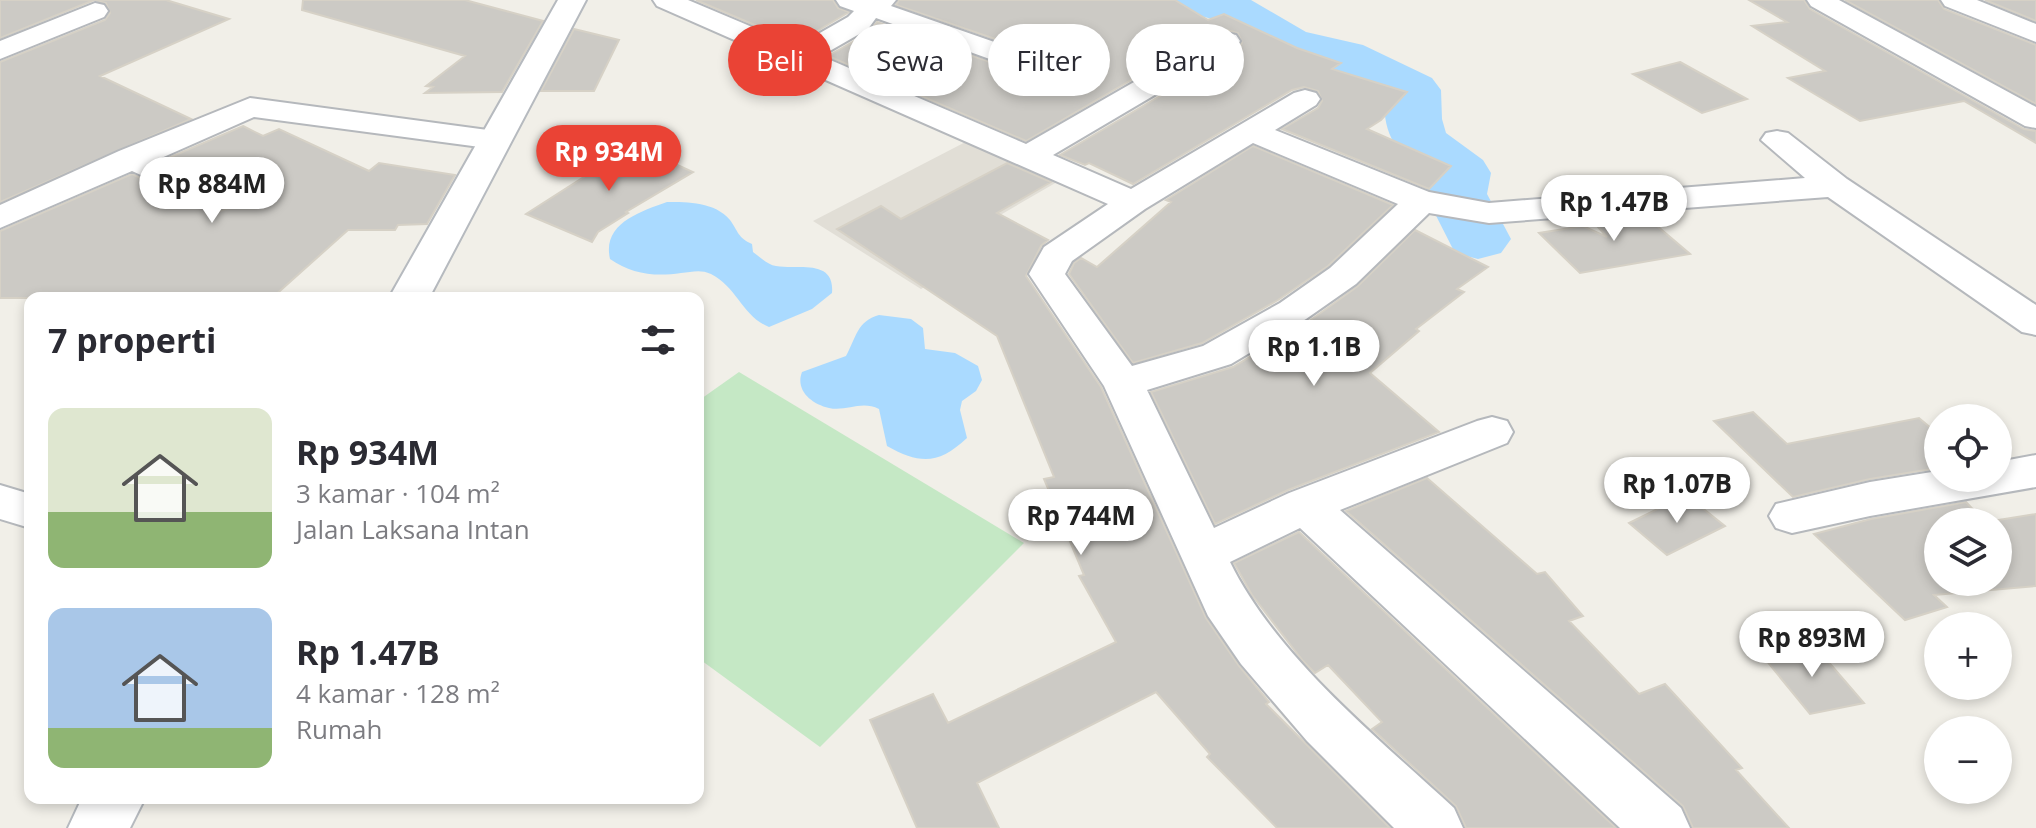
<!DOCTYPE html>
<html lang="id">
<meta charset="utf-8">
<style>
body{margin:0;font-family:"Open Sans",sans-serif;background:#f2f2f3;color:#2b2b33;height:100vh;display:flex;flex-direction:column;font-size:30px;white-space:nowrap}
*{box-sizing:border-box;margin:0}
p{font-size:26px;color:#7c7c81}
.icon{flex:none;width:44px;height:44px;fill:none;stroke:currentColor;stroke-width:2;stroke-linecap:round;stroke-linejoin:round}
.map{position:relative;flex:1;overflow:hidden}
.sheet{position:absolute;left:24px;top:292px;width:680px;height:512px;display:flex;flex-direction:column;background:#fff;border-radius:16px;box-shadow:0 4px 12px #0003}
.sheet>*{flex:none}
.top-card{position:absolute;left:728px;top:24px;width:760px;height:72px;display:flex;gap:16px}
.fabs{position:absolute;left:1924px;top:404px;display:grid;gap:16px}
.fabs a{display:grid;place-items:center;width:88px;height:88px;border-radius:50%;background:#fff;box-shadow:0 4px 12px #0003;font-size:40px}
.price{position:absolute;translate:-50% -68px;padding:0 18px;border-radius:28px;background:#fff;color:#222;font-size:26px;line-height:52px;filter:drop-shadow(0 2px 4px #0008)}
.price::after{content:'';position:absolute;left:50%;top:48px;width:24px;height:18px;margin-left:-12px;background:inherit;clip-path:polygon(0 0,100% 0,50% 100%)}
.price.current{background:#ea4335;color:#fff}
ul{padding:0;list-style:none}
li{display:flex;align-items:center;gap:24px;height:200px;padding:0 24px}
li span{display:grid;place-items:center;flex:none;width:224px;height:160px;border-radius:16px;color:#555}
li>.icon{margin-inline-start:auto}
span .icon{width:96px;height:96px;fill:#fffc;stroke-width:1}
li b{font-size:34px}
h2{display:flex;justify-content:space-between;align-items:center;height:96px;padding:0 24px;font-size:34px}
.pill{padding:0 28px;border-radius:36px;background:#fff;box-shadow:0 4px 12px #0003;font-size:28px;line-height:72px}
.pill.current{background:#ea4335;color:#fff}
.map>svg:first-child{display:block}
.education{fill:#e1ded6}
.green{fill:#c5e8c5}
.water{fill:#aadaff}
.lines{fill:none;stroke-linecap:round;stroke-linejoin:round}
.river{fill:#aadaff;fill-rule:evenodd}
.building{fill:#cccac5;stroke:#d6d1c6;stroke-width:2}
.street-casing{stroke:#b5b8bc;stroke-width:4}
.secondary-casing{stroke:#b6babf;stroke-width:4}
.street{fill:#fff;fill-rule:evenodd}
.secondary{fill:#fff;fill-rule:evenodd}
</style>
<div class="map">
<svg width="2036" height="828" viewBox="0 0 2036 828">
<rect width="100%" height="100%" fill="#f1efe8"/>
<path class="education" d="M979 135 1064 178 952 243 974 258 921 289 813 221Z"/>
<path class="green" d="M739 372 1024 543 820 747 698 658V401Z"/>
<path class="water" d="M667 202C688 202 715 202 730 220 738 231 738 238 752 244L753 252C760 257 768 265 776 266 797 270 835 258 832 293L812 309 769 327C743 317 737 287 711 274 700 269 692 272 681 273 655 277 631 274 610 259 602 224 639 212 667 202Z
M879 315 911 319 923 328 925 349 955 353 978 366 982 380 976 391 962 401 960 410 967 438C939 464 921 465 887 446L879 409C861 400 846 412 829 408 811 404 795 390 802 372L846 356C856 338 857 321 879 315Z"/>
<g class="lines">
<path class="river" d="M1171 0H1251L1306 32 1363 45 1432 78 1441 90 1442 119 1446 133 1483 160 1491 173 1487 194 1511 239 1501 253 1478 259 1455 253 1425 194 1429 179C1400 159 1381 134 1385 97L1327 68 1271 55 1216 20 1178 10Z"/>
</g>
<path class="building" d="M0 0H166L229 19 100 76 191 119 0 202V62L105 20 110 13 106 3 94 0 0 38Z
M303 0H465L543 21 502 92 425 93 433 87 426 86 465 56 302 10Z
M696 0H833L838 8 849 12 797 43Z
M899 0H1175L1208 20 1224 14 1297 48 1341 63 1332 69 1407 92 1381 120 1367 129 1451 166 1429 189 1282 129 1318 108 1322 101 1318 91 1304 87 1292 90 1133 184 1089 163 1085 165 1060 155 1238 50 1242 43 1238 33 1227 30 1214 32 1026 141 828 56 870 32 877 22 1018 72 1030 69 1036 62 1030 51 896 5Z
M1749 0H1804L1810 9 2024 129 2036 131V143L1964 101 1860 121 1788 78 1825 71 1752 26 1787 22Z
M1845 0H1938L1944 9 2036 45V104Z
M1985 0H2036V21Z
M574 29 619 40 594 91H541Z
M1680 62 1747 99 1702 113 1633 74Z
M243 126 263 136 279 129 369 171 379 163 455 175 427 224 398 225 395 230H348L272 298H0V231L132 174 206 208 220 211 233 207 239 198 232 188 166 159Z
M634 145 693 172 626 212 628 213 598 232 592 242 526 214Z
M1253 146 1393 205 1328 266 1278 300 1202 343 1133 363 1069 274 1074 263 1081 258 1097 267 1171 202 1166 200Z
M1007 163 1051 182 997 213 1048 240 1041 246 1026 276 1101 387 1206 618 1239 666 1269 702 1266 704 1390 828H1277L1207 757 1210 754 1156 692 977 783 999 828H917L870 720 933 694 948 723 1116 642 1079 576 1084 575 1044 479 1054 477 997 336 837 229 881 206 901 219Z
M1643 214 1690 254 1580 273 1539 233 1583 226 1607 237 1590 218Z
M1415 230 1488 267 1457 289 1464 292 1416 329 1419 331 1370 373 1439 432 1288 490 1215 524 1151 392 1233 367 1308 322 1358 286Z
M1753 412 1787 444 1919 418 1938 434V468L1870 479 1793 497 1714 421Z
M1427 478 1537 574 1545 572 1583 616 1569 621 1639 694 1665 684 1742 768 1736 770 1789 828H1693L1683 806 1346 511Z
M1686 495 1725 526 1667 555 1629 523Z
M1966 502 1985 522H1938V582H1998V522H1986L2036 514V586L1934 595 1947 607 1905 620 1814 534 1871 519Z
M1299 532 1616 828H1466L1456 806 1372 729 1382 722 1328 665 1315 673 1303 661 1252 595 1234 563Z
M1813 644 1864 703 1810 714 1761 654Z"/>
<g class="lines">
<g class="street-casing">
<path id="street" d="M653 0H688L797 46 848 17 854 11 840 6 836 0H896L891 6 1029 54 1033 60 1029 66 1019 69 1009 66 876 18 868 29 821 56 1026 144 1216 35 1226 33 1236 35 1240 41 1236 47 1053 155 1131 189 1294 93 1305 90 1316 93 1320 99 1316 105 1275 130 1429 192 1489 203 1805 178 1761 140 1766 133 1777 131 1788 133 1847 179 2036 305V335L2022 332 1828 197 1489 223 1429 213 1356 284 1306 319 1231 364 1147 390 1214 528 1289 493 1477 421 1492 417 1507 421 1513 432 1507 443 1340 510 1681 808 1690 828H1620L1300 528 1230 562C1276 656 1378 738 1454 808L1463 828H1394L1307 741 1241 664 1208 616 1104 386 1029 274 1044 247 1108 204 657 6ZM1253 143 1398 204 1330 268 1280 303 1203 346 1132 366 1065 274 1072 261 1145 209Z
M1807 0H1839L2036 107V128L2025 126 1811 6Z
M1941 0H1977L2036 24V42L1945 6Z
M95 3 104 5 108 11 104 17 0 59V41Z
M250 98 495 131 506 133 511 140 506 147 495 149 254 117 159 159 231 191 236 198 231 205 219 208 207 205 132 171 0 228V205L119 151Z
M2036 455V487L1870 516 1792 533 1776 528 1769 516 1776 504 1870 482 1938 471V478H1998V462Z
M0 485 30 494V528L0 519Z"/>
</g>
<g class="secondary-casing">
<path id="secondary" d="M558 0H586L429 298H389Z
M82 798H145L130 828H68Z"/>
</g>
<use href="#street" class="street"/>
<use href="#secondary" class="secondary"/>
</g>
</svg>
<div class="fabs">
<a><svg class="icon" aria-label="locate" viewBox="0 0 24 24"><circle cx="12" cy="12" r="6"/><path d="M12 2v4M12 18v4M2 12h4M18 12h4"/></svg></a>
<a><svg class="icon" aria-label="layers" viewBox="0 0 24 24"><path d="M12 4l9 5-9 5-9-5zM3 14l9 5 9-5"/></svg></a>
<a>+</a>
<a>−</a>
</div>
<b class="price current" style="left:609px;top:193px">Rp 934M</b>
<b class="price" style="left:212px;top:225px">Rp 884M</b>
<b class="price" style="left:1614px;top:243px">Rp 1.47B</b>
<b class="price" style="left:1314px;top:388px">Rp 1.1B</b>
<b class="price" style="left:1677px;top:525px">Rp 1.07B</b>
<b class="price" style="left:1081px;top:557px">Rp 744M</b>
<b class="price" style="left:1812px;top:679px">Rp 893M</b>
<div class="top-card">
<a class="pill current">Beli</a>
<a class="pill">Sewa</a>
<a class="pill">Filter</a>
<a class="pill">Baru</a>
</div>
<section class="sheet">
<h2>7 properti<svg class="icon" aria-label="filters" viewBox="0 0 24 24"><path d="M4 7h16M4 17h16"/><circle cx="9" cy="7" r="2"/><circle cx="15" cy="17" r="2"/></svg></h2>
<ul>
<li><span style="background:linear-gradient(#dfe7d0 65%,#8fb573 0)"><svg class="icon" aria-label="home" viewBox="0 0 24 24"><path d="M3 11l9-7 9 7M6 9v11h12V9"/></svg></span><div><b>Rp 934M</b><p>3 kamar · 104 m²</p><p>Jalan Laksana Intan</p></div></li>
<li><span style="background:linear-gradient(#a9c7e8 75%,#8fb573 0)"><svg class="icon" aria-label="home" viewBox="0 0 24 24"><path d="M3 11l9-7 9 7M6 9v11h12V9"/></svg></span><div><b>Rp 1.47B</b><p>4 kamar · 128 m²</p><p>Rumah</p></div></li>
</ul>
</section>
</div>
